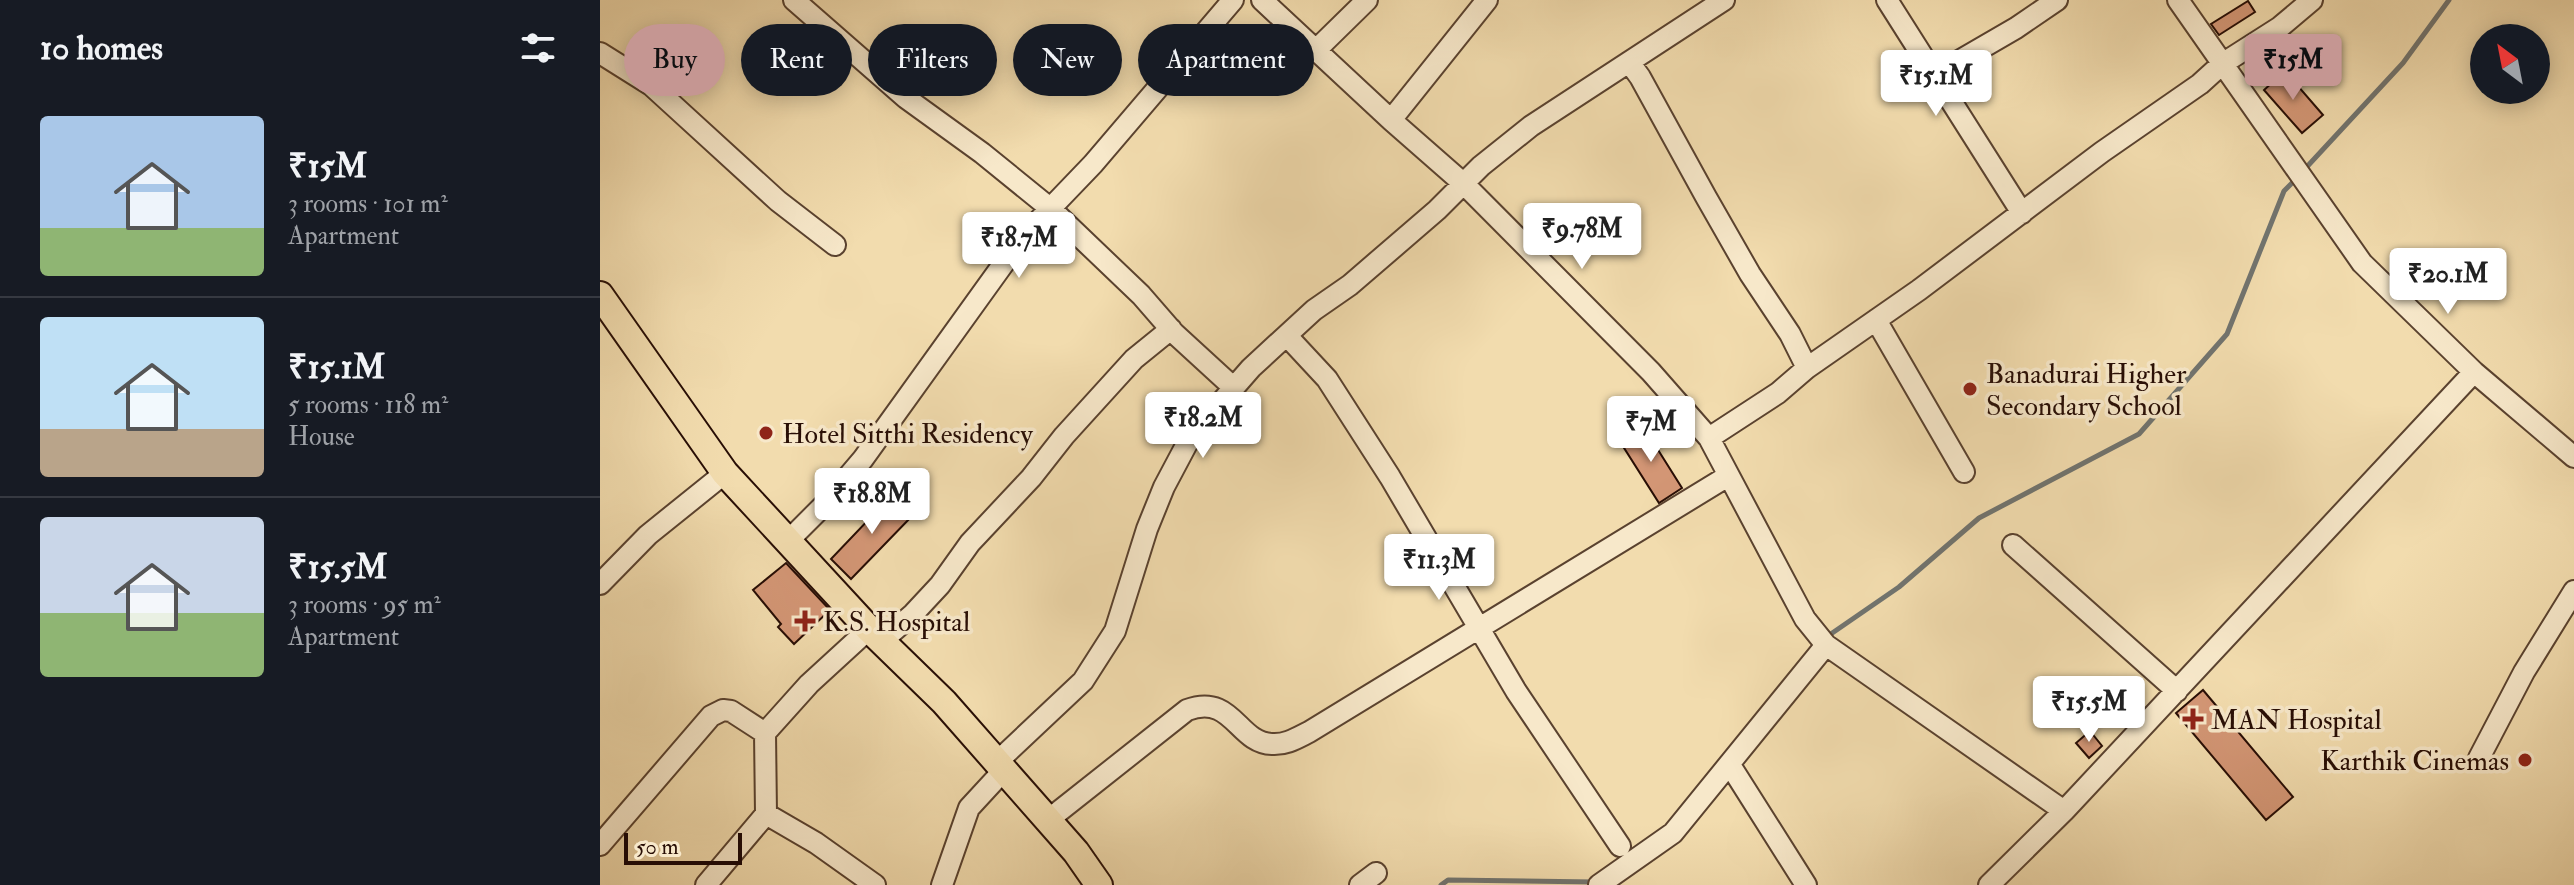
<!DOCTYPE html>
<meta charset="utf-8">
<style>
body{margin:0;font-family:"IM FELL Double Pica",serif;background:#242831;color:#f1f3f6;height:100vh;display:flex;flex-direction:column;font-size:30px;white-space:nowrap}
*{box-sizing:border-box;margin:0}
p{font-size:26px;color:#9ea1a6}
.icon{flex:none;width:44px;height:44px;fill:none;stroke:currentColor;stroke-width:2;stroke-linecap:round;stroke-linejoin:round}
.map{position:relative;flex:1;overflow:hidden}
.details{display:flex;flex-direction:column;background:#171b24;width:600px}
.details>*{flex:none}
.banner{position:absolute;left:24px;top:24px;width:760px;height:72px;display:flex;gap:16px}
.needle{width:52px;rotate:328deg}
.tools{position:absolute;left:1870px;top:24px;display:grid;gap:16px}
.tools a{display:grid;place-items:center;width:80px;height:80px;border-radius:50%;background:#171b24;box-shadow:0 4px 20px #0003;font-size:40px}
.scale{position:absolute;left:24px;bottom:20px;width:118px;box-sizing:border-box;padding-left:8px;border:4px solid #280e05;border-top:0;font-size:22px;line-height:28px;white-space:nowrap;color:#280e05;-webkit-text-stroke:6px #f7e8ca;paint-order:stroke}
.price{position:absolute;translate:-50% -68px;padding:0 18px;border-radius:8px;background:#fff;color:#222;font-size:26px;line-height:52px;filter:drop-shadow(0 2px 4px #0008)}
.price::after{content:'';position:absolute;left:50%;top:48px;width:24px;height:18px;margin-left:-12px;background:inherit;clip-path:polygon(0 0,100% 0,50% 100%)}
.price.active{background:#c59692;color:#111}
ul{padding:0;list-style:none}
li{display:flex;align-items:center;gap:24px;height:200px;padding:0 40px}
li+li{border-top:2px solid #363941}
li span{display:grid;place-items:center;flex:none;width:224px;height:160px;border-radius:8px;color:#555}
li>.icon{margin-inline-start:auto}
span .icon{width:96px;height:96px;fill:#fffc;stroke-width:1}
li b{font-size:34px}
h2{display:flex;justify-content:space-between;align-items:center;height:96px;padding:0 40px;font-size:34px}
.tag{padding:0 28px;border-radius:36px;background:#171b24;box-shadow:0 4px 20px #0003;font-size:28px;line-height:72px}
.tag.active{background:#c59692;color:#111}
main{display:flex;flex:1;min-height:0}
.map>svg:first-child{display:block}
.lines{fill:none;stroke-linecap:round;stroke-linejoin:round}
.stream{stroke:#71746f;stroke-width:5}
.building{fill:#d39675;stroke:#280e05;stroke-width:2}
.minor-casing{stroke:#5a422f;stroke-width:24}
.major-casing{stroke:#280e05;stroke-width:30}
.minor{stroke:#f7e8ca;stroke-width:20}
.major{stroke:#f2dcae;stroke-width:26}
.poi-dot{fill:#8f2418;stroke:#f7e8ca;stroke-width:3}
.labels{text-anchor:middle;stroke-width:7;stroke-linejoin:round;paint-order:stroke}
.poi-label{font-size:28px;fill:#280e05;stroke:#f7e8ca;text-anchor:start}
</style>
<main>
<section class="details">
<h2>10 homes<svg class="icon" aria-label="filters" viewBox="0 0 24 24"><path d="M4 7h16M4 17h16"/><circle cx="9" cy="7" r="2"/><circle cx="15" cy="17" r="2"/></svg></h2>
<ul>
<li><span style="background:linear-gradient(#a9c7e8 70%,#8fb573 0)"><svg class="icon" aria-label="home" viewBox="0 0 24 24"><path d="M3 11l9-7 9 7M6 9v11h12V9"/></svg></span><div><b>₹15M</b><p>3 rooms · 101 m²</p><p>Apartment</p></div></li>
<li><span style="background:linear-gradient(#bfe0f5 70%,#b9a48a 0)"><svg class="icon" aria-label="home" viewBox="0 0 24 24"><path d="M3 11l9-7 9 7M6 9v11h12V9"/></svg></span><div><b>₹15.1M</b><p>5 rooms · 118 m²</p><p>House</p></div></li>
<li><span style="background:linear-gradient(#c9d6e8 60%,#8fb573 0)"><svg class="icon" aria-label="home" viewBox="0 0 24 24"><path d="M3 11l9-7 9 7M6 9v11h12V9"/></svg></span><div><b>₹15.5M</b><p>3 rooms · 95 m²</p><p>Apartment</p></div></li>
</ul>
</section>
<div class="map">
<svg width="1974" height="885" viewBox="0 0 1974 885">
<rect width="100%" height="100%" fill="#f2dcae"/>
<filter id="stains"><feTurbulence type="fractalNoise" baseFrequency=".0025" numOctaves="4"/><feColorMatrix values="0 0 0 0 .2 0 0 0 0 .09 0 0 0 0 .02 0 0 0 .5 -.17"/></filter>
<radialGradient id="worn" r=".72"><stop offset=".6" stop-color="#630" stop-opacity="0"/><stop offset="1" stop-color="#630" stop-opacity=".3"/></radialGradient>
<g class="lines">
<path class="stream" d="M1703 171 1803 63 1849 0
M1225 638 1299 587 1379 518 1539 434 1627 334 1684 191 1697 178
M841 885 848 880 994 882"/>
</g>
<path class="building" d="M1648 1 1655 12 1619 35 1611 24Z
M1684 40 1696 53 1685 63 1672 48Z
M1685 71 1723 115 1702 133 1664 90Z
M1043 426 1082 488 1059 503 1019 440Z
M293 494 314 514 251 579 231 559Z
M186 563 230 610 194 644 178 627 181 624 153 590Z
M1603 690 1693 797 1666 820 1576 713Z
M1490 731 1502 746 1489 758 1476 743Z"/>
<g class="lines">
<g class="minor-casing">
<path id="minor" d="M194 0 306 98 382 153 451 209 541 295 574 333 634 388
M662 0 791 120 864 184 1051 372 1109 438 1205 619 1226 645 1464 811
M1287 0 1422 213
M1578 0 1762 263 1874 372 1974 457
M716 50 767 0
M0 53 51 85 178 201 235 245
M1029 62 1040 77 1106 197 1150 274 1190 334 1207 368
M1335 75 1416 28 1457 0
M791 120 887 0
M1276 320 1364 472
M687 336 727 379 790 477 916 691 1020 846
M1109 438 1178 393 1207 368 1319 290 1502 152 1600 84 1622 64 1680 27 1712 0
M187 542 223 506 263 459 422 238 493 164 633 0
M1413 545 1577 691
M0 584 48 535 125 473
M283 640 313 614 340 585 370 543 431 478 464 436 534 359 571 329
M165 733 166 814 216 843 275 885
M1879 758 1924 672 1974 591
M397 762 483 681 515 631 547 529 564 487 590 438 651 368 714 310 750 285 837 210 881 166 931 126 1124 0
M1130 765 1206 885
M448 820 587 710C633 693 637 743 672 744 686 745 697 738 709 732L1128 476
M0 845 111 716 123 710 131 711 165 733 209 684 269 629
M106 885 166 814
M342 885 369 808 404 770
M760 885 776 873
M999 885 1073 833 1226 645
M1389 885 1464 811 1874 372"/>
</g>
<g class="major-casing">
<path id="major" d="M0 295 125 473 269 629 344 702 476 852 499 885"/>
</g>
<use href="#minor" class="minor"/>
<use href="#major" class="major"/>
</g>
<g class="poi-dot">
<circle cx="1370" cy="389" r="8"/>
<circle cx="166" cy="433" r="8"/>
<path d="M201 609h8v8h8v8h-8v8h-8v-8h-8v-8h8z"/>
<path d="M1589 707h8v8h8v8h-8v8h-8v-8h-8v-8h8z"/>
<circle cx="1925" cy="760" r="8"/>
</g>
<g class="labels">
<g class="poi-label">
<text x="1386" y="383">Banadurai Higher<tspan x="1386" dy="32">Secondary School</tspan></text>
<text x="182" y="443">Hotel Sitthi Residency</text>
<text x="223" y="631">K.S. Hospital</text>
<text x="1611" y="729">MAN Hospital</text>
<text x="1909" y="770" text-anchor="end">Karthik Cinemas</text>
</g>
</g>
<rect width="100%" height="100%" filter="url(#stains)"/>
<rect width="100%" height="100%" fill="url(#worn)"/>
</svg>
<div class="tools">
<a><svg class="needle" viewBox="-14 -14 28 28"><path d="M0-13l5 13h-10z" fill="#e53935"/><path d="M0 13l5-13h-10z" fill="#9ea1a6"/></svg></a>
</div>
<div class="scale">50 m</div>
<b class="price active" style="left:1693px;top:102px">₹15M</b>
<b class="price" style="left:1336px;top:118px">₹15.1M</b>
<b class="price" style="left:982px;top:271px">₹9.78M</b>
<b class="price" style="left:419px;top:280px">₹18.7M</b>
<b class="price" style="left:1848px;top:316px">₹20.1M</b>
<b class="price" style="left:603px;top:460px">₹18.2M</b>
<b class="price" style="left:1051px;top:464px">₹7M</b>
<b class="price" style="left:272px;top:536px">₹18.8M</b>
<b class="price" style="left:839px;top:602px">₹11.3M</b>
<b class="price" style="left:1489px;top:744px">₹15.5M</b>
<div class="banner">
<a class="tag active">Buy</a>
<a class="tag">Rent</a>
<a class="tag">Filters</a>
<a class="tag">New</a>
<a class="tag">Apartment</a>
</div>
</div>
</main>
